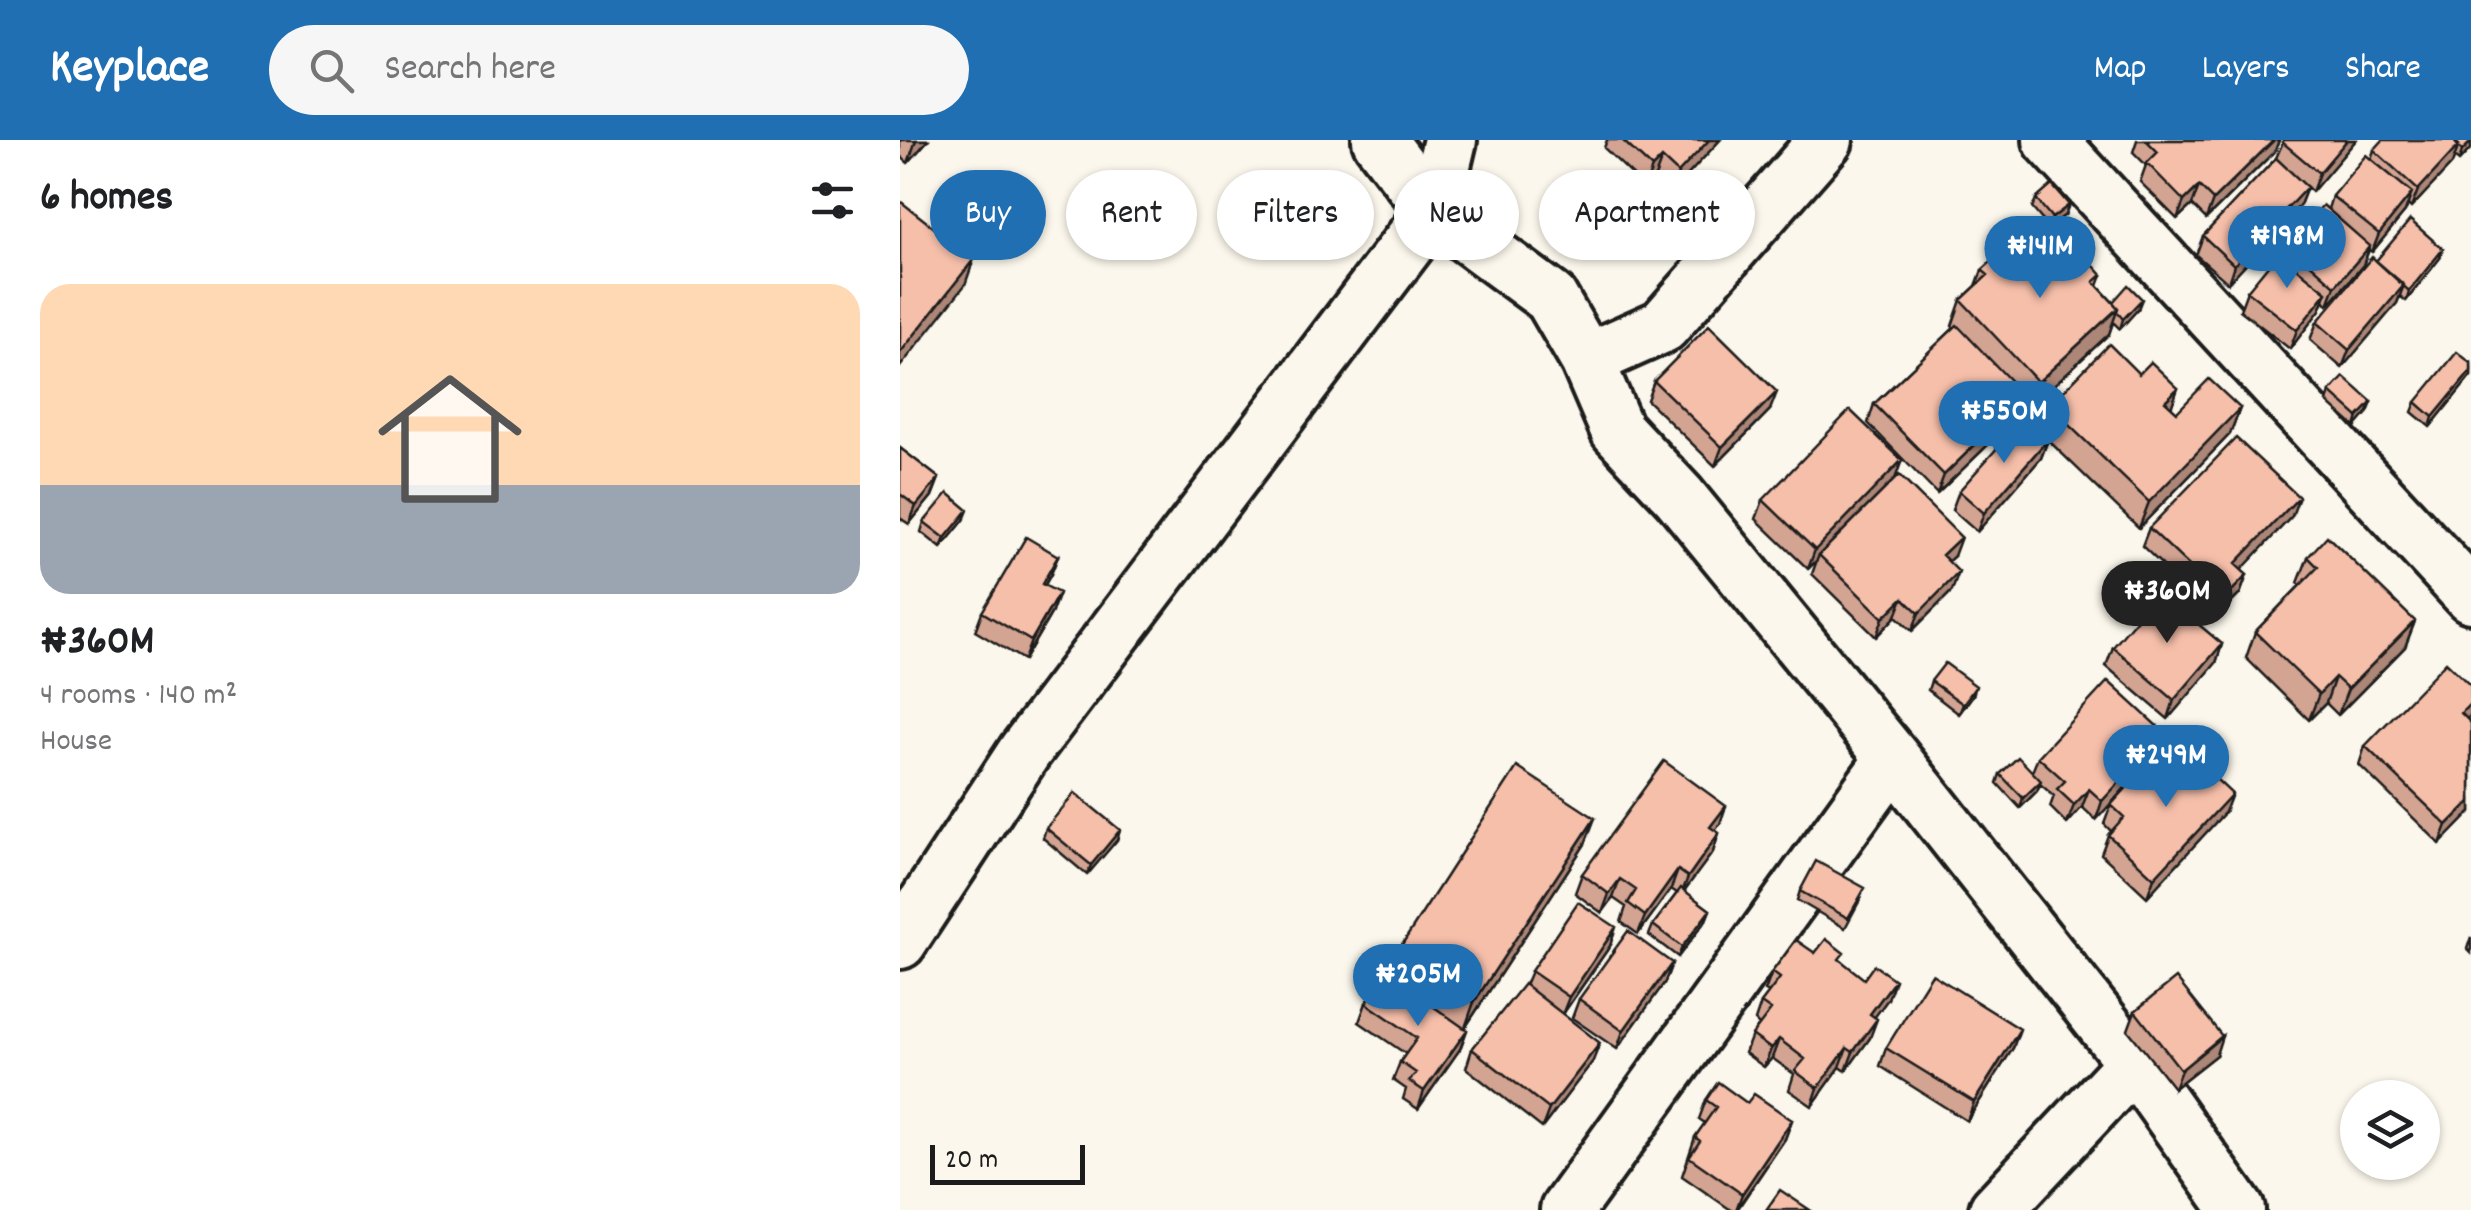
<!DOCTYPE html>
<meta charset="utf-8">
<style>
body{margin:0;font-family:Dekko,sans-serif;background:#f6f6f6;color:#202124;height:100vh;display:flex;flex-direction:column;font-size:38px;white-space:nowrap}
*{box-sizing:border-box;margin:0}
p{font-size:32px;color:#757577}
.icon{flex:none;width:55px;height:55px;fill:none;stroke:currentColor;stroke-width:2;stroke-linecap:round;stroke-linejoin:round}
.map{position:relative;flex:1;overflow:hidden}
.details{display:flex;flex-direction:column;background:#fff;width:900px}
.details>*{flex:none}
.banner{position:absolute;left:30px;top:30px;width:950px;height:90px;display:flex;gap:20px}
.tools{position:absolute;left:1440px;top:940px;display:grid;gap:20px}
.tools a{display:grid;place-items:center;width:100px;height:100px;border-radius:50%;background:#fff;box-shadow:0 2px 8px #0004;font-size:50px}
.scale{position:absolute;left:30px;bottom:25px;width:155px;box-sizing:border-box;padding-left:10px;border:5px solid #1c1c1c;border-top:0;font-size:28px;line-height:35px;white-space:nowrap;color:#1c1c1c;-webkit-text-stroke:8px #fbf7ec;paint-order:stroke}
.price{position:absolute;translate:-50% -85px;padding:0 22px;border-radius:35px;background:#1f6fb2;color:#fff;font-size:32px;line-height:65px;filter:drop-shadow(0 2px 5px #0008)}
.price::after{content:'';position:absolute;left:50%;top:60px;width:30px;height:22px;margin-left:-15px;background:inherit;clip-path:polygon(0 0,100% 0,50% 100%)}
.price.active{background:#222;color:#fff}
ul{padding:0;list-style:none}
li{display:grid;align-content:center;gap:20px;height:530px;padding:0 40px}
li span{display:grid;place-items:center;height:310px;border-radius:30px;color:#555}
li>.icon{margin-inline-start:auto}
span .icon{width:180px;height:180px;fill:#fffc;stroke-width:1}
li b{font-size:42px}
h2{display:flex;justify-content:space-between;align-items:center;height:120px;padding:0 40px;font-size:42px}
.tag{padding:0 35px;border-radius:45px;background:#fff;box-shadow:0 2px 8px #0004;font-size:35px;line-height:90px}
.tag.active{background:#1f6fb2;color:#fff}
header{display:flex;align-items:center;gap:60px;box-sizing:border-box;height:140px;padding:0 50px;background:#1f6fb2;color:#fff}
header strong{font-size:48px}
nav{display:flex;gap:55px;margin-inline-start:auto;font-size:35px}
.search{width:700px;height:90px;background:#f6f6f6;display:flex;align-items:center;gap:25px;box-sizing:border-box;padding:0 35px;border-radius:55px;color:#757577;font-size:38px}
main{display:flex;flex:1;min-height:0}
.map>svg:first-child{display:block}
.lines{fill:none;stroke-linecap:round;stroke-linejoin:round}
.minor-casing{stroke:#1c1c1c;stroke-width:60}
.minor{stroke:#fbf7ec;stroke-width:52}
.wall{fill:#d4a492;stroke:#1c1c1c;stroke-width:2.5}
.shaded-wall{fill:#ac8677;stroke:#1c1c1c;stroke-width:2.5}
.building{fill:#f6bfaa;stroke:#1c1c1c;stroke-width:2.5}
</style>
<header>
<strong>Keyplace</strong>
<div class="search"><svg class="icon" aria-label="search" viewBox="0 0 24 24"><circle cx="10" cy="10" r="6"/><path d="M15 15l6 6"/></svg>Search here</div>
<nav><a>Map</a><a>Layers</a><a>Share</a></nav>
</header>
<main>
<section class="details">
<h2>6 homes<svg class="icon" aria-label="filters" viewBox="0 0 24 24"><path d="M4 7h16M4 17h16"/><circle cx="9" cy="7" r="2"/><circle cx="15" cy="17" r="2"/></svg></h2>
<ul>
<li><span style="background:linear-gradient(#ffd9b3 65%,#9aa5b1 0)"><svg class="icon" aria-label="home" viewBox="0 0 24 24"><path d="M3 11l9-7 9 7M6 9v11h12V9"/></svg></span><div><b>₦360M</b><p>4 rooms · 140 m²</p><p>House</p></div></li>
</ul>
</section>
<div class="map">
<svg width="1571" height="1070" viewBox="0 0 1571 1070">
<rect width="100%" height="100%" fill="#fbf7ec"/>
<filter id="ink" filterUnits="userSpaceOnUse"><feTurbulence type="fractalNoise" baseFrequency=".01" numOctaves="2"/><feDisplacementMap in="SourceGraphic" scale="20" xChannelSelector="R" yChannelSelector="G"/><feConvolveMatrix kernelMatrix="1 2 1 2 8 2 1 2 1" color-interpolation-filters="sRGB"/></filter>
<g filter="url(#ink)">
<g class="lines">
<g class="minor-casing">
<path id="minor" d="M479 0 533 71 651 158 687 220 717 290 779 356 993 618 1234 923 1338 1070
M1150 0 1571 456
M687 220 763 186 926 0
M0 802 125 611 533 71 550 0
M667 1070 993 618
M1096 1070 1234 923"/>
</g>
<use href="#minor" class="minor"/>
</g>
<path class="wall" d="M0 0H28L8 23 0 16Z
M707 0H820L772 52 755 37 745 47 704 8Z
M1237 0H1379L1375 11 1306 79 1292 65 1277 79 1240 42 1246 25 1233 12Z
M1384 0H1456L1412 52 1407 47 1400 65 1328 143 1296 115 1303 96 1376 18Z
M1571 0V8L1559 21 1554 17 1552 24 1511 68 1508 65 1505 72 1472 112 1469 110 1463 125 1428 165 1424 160 1420 170 1390 209 1340 170 1347 151 1383 117 1388 104 1428 69 1432 56 1471 19 1474 10Z
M1136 59 1165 75 1149 88 1132 68Z
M1121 102 1156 108 1202 135 1198 146 1213 162 1238 169 1220 189 1213 182 1209 194 1129 268 1123 262 1119 275 1037 354 968 283 974 264 1054 188 1052 186 1061 160 1076 146 1082 130Z
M1540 118 1506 161 1500 156 1497 163 1442 228 1410 200 1417 182 1476 121Z
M1571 223V236L1530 287 1512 272 1516 262Z
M1239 234 1278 248 1271 267 1277 272 1340 268 1330 294 1239 388 1148 300 1141 318 1077 392 1052 370 1059 351 1140 292 1149 266Z
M754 241 870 270 815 326 747 260Z
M1430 252 1472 262 1468 272 1455 287 1427 262Z
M0 308 39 338 32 356 9 384 0 378Z
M996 338 1054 416 1048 421 1052 451 1012 491 996 476 976 497 912 434 917 420 908 429 856 379 863 360Z
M1392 376 1341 430 1347 435 1340 454 1317 477 1242 406 1249 388Z
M64 380 41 408 21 392 24 382Z
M158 416 151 434 145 445 152 472 124 520 75 491 82 472Z
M1408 417 1515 481 1505 507 1438 575 1426 563 1409 580 1346 518 1355 492 1400 445 1398 443Z
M1322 504 1316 523 1268 579 1206 526 1213 507Z
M1031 541 1073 555 1059 574 1028 550Z
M1567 579 1571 583V672L1540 704 1459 625 1465 606Z
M1257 586 1251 604 1246 610 1248 611 1241 630 1196 680 1182 667 1167 684 1150 667 1154 656 1140 644 1137 651 1120 668 1097 643 1100 634 1132 632 1138 617Z
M1266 627 1325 672 1247 757 1201 714 1208 695 1211 691 1204 684 1211 665Z
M820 684 815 690 819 693 813 712 784 751 810 770 806 780 778 817 749 795 753 785 777 753 771 749 738 794 721 782 726 767 713 758 702 773 675 753 682 734Z
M146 688 220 690 217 700 187 735 143 698Z
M685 704 565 888 567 890 560 909 518 969 503 959 506 949 493 940 500 922 506 914 459 882 466 863 489 835 497 812Z
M900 751 961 758 945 788 897 760Z
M1571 797V813L1567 809Z
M710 806 663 874 693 921 642 988 566 928 572 909 625 845 631 831Z
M915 813 941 821 988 859 974 877 970 898 946 931 940 927 912 966 889 950 894 934 872 918 864 927 845 913 852 895 859 885 855 881 861 863 869 853 865 851 872 832Z
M772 823 765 842 717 909 672 878 679 859Z
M1235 871 1316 915 1274 948 1228 890Z
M986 908H1113L1067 981 980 926Z
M806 960 847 963 892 980 885 999 837 1070H831L782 1036 795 997 805 983 799 979Z"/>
<path class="shaded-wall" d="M16 0H28L8 23Z
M809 0H820L772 52 778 33Z
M1374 0H1379L1375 11 1306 79 1313 60Z
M1447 0H1456L1412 52 1419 33Z
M1571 2V8L1559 21 1562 11Z
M1559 5 1552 24 1511 68 1518 50Z
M762 18 755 37 745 47 752 28Z
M1299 46 1292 65 1277 79 1284 61Z
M1407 47 1400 65 1328 143 1334 125Z
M1512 53 1505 72 1472 112 1479 94Z
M1169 65 1165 75 1149 88 1152 78Z
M1470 106 1463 125 1428 165 1435 146Z
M1543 109 1540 118 1506 161 1509 151Z
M74 119 65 145 0 227V213Z
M1504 145 1497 163 1442 228 1449 210Z
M1427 152 1420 170 1390 209 1397 190Z
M1242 159 1238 169 1220 189 1223 179Z
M1218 168 1209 194 1129 268 1138 242Z
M1571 231V236L1530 287 1533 277Z
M1278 248 1269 274 1265 261Z
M877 252 870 270 815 326 822 307Z
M1125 256 1119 275 1037 354 1044 335Z
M1472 262 1468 272 1455 287 1458 277Z
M1340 268 1330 294 1239 388 1249 362Z
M1148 299 1141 318 1077 392 1084 373Z
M1002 320 995 339 919 415 917 420 908 429 915 410Z
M39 338 32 356 9 384 16 366Z
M1399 357 1392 376 1329 443 1335 424Z
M68 370 64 380 41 408 45 398Z
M1061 397 1054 416 1035 434 1042 415Z
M158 416 151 434 135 462 142 444Z
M1059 432 1052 451 1012 491 1019 473Z
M1347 435 1340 454 1317 477 1324 459Z
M159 453 152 472 124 520 131 501Z
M1003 458 996 476 976 497 983 478Z
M1515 481 1505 507 1438 575 1448 549Z
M1322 504 1316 523 1268 579 1274 560Z
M1435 537 1426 563 1409 580 1419 554Z
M1076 546 1073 555 1059 574 1063 564Z
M1571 563V575L1554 592 1561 573Z
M1257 586 1251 604 1233 623 1240 605Z
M1248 611 1241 630 1196 680 1202 661Z
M1141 641 1137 651 1120 668 1123 658Z
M1189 649 1182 667 1167 684 1174 665Z
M1332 654 1325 672 1247 757 1254 738Z
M1571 661V672L1540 704 1547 685Z
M826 666 820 684 803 706 810 687Z
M695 678 685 704 565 888 574 862Z
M220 690 217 700 187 735 191 725Z
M819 693 813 712 781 755 788 737Z
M778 730 771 749 738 794 745 776Z
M720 739 713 758 702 773 709 754Z
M810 770 806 780 778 817 782 807Z
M716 787 710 806 662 875 669 857Z
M772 823 765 842 717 909 723 891Z
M995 840 988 859 963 893 970 874Z
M977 879 970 898 946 931 953 912Z
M1120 889 1113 908 1067 981 1074 962Z
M567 890 560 909 518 969 524 951Z
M1322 896 1316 915 1274 948 1281 930Z
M879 899 872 918 864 927 871 909Z
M700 903 693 921 642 988 649 969Z
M947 908 940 927 912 966 918 948Z
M892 980 885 999 836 1070 842 1054Z"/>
<path class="building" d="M722 0H809L778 33 762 18 752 28Z
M1246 0H1374L1313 60 1299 46 1284 61 1247 23 1258 12Z
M1384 0H1447L1419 33 1382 2Z
M1483 0H1553L1559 5 1518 50 1474 10Z
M1553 0H1571V2L1562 11Z
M1466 15 1512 53 1479 94 1432 56Z
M1376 18 1407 47 1334 125 1303 96Z
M1152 45 1169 65 1152 78 1136 59Z
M0 61 74 119 0 213Z
M1423 65 1470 106 1435 146 1388 104Z
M1510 80 1543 109 1509 151 1476 121Z
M1138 88 1156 108 1168 97 1202 135 1194 142 1218 168 1138 242 1061 160 1088 135 1082 130 1117 98 1121 102Z
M1378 113 1427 152 1397 190 1347 151Z
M1472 117 1504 145 1449 210 1417 182Z
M1228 145 1242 159 1223 179 1217 172 1218 168 1213 162Z
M809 185 877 252 822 307 754 241Z
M1057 185 1125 256 1044 335 974 264Z
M1209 204 1239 234 1251 222 1278 248 1265 261 1277 272 1309 239 1340 268 1249 362 1149 266Z
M1557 212 1571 223V231L1533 277 1516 262Z
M1444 237 1472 262 1458 277 1430 252Z
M950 270 1002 320 915 410 863 360Z
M1124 278 1148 299 1084 373 1059 351Z
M1336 298 1399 357 1335 424 1347 435 1324 459 1249 388Z
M0 308 39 338 16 366 0 354Z
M999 335 1061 397 1042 415 1059 432 1019 473 1003 458 983 478 919 415Z
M48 353 68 370 45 398 24 382Z
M1427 396 1515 481 1448 549 1435 537 1419 554 1355 492 1418 427 1408 417Z
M126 397 158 416 142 444 159 453 131 501 82 472Z
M1260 452 1322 504 1274 560 1213 507Z
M1546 522 1571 546V563L1561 573 1571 583V661L1547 685 1465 606Z
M1045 523 1076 546 1063 564 1031 541Z
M1208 541 1257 586 1240 605 1248 611 1202 661 1189 649 1174 665 1157 649 1165 641 1138 617Z
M1283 608 1332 654 1254 738 1208 695 1224 677 1211 665 1255 617 1266 627Z
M1118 617 1141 641 1123 658 1100 634Z
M764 621 826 666 810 687 819 693 788 737 778 730 745 776 728 763 736 750 720 739 709 754 682 734Z
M617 627 695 678 574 862 497 812Z
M175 653 220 690 191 725 146 688Z
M916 721 965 748 948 778 900 751Z
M781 748 810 770 782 807 753 785Z
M678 762 716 787 669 857 631 831Z
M728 791 772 823 723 891 679 859Z
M926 799 944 813 939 819 964 839 974 825 995 840 970 874 977 879 953 912 947 908 918 948 895 931 905 919 879 899 871 909 852 895 871 870 861 863 880 838 872 832 896 800 915 813Z
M487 834 567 890 524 951 509 941 516 933 500 922 517 898 466 863Z
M1032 834 1120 889 1074 962 986 908Z
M1276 838 1322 896 1281 930 1235 871Z
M624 844 700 903 649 969 572 909Z
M818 942 847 963 854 954 892 980 842 1054 789 1017 800 1001 795 997 816 967 806 960Z
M880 1050 910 1070H866Z"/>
</g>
</svg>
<div class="tools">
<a><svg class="icon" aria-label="layers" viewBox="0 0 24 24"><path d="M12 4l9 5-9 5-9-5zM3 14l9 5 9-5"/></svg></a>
</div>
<div class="scale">20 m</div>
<b class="price" style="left:1387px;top:151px">₦198M</b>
<b class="price" style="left:1140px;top:161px">₦141M</b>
<b class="price" style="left:1104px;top:326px">₦550M</b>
<b class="price active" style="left:1267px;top:506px">₦360M</b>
<b class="price" style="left:1266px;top:670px">₦249M</b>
<b class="price" style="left:518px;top:889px">₦205M</b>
<div class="banner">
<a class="tag active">Buy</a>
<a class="tag">Rent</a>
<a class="tag">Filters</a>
<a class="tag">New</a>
<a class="tag">Apartment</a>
</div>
</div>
</main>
